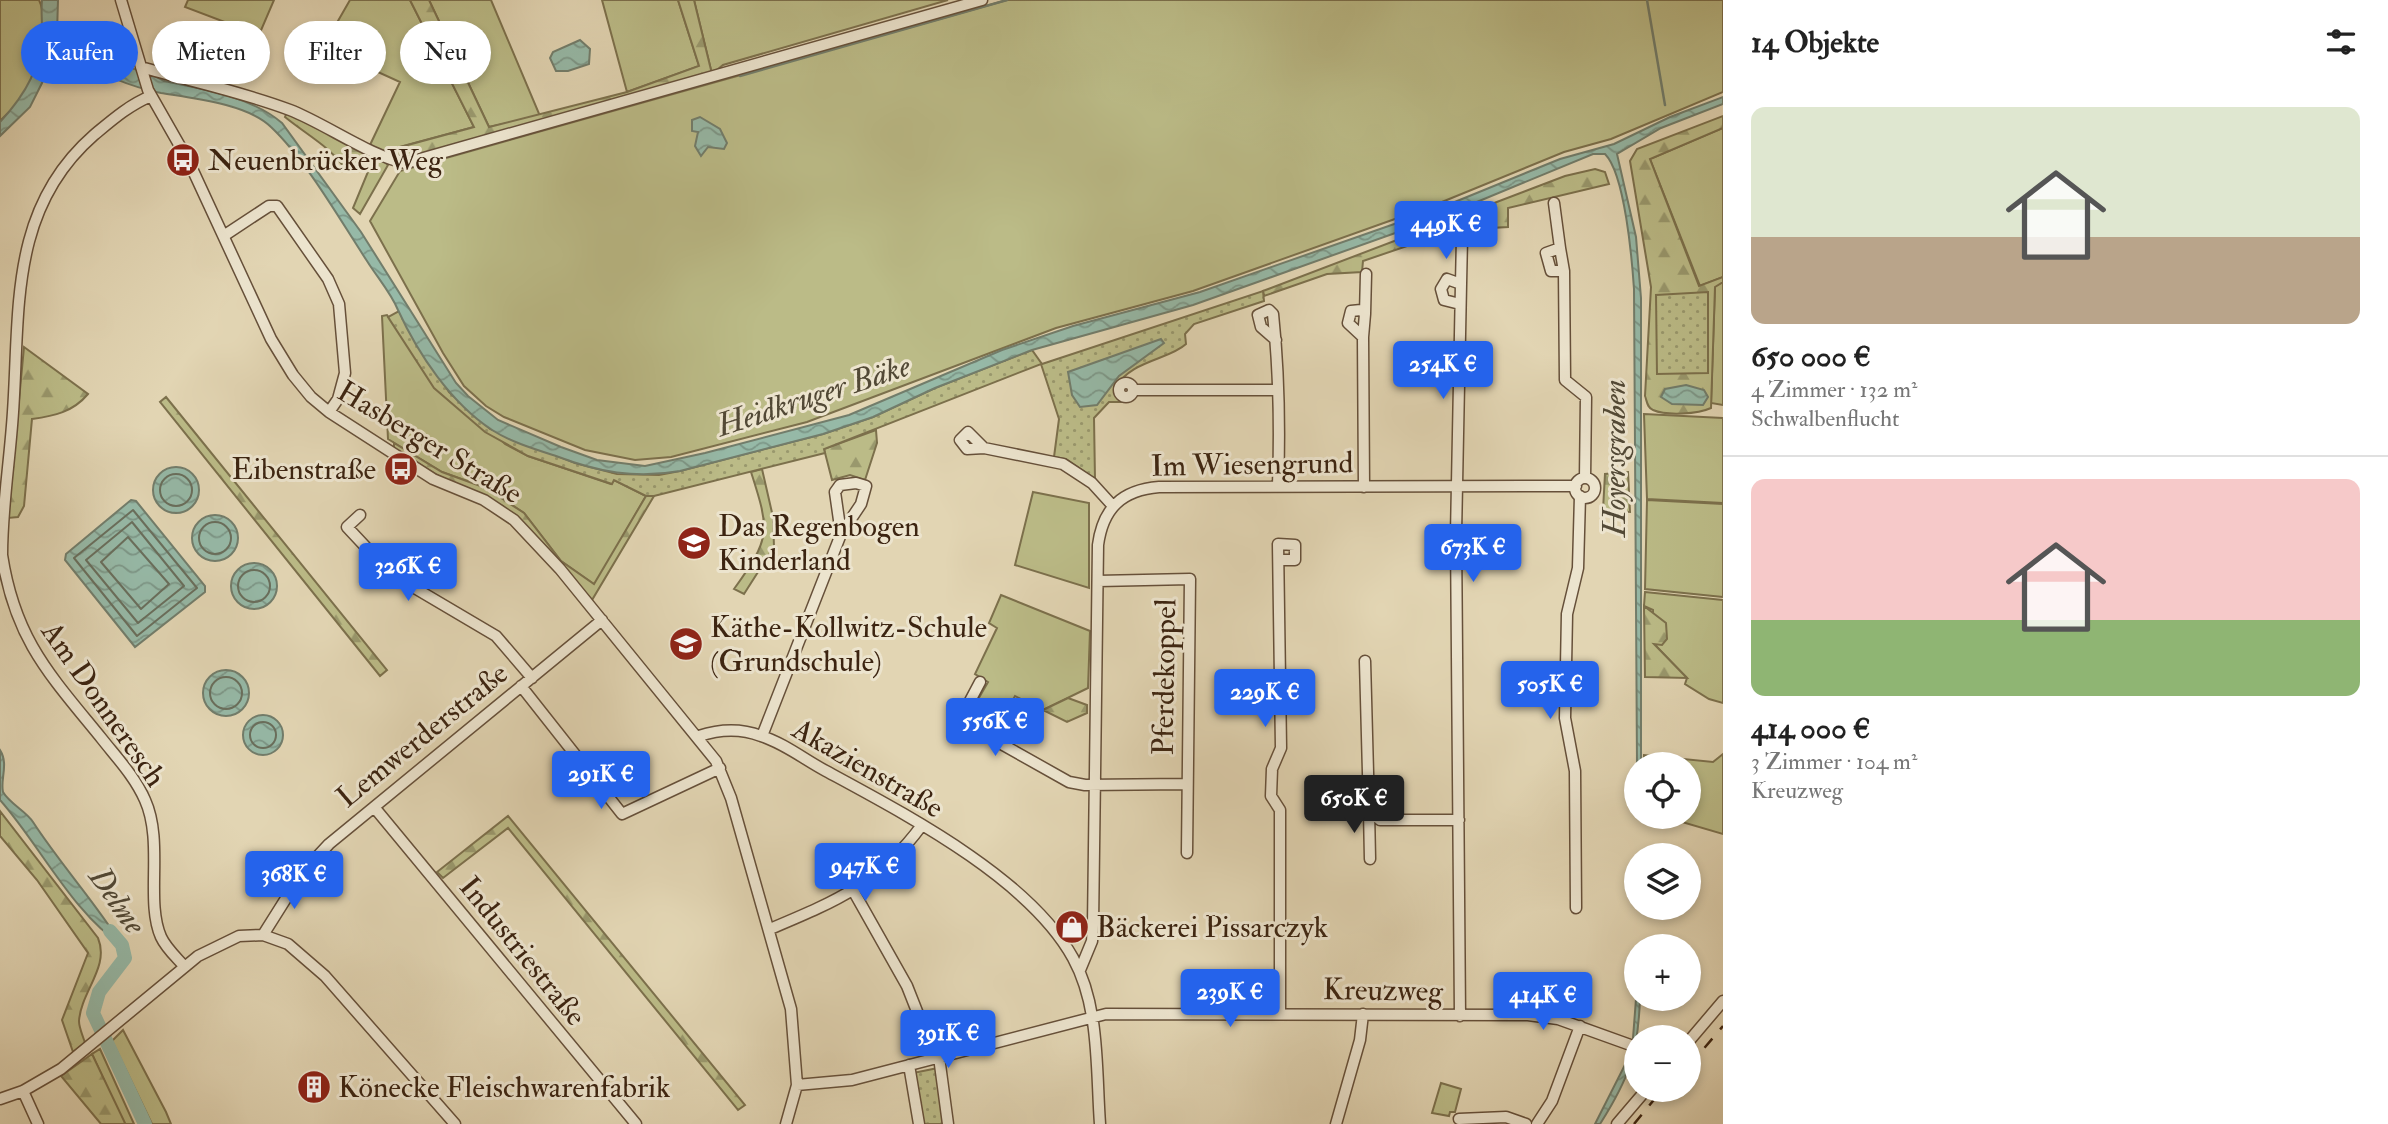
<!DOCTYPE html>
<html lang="de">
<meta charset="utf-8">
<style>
body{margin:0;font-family:"IM FELL Double Pica",serif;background:#f6f6f6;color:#222;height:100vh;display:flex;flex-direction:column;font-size:26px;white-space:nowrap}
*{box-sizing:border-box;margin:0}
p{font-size:23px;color:#767676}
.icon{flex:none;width:38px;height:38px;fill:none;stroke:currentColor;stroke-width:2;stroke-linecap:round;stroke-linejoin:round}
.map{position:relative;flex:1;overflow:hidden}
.side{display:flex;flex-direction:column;background:#fff;width:665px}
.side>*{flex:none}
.guide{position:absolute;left:21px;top:21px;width:665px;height:63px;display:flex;gap:14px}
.controls{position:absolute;left:1624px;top:752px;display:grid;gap:14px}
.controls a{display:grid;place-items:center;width:77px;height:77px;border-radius:50%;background:#fff;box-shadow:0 4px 10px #0003;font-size:35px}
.price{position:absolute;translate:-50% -60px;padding:0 16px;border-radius:7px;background:#2563eb;color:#fff;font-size:23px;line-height:46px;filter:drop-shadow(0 2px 4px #0008)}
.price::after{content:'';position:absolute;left:50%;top:42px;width:21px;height:16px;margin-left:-10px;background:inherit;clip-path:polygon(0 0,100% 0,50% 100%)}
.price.current{background:#222;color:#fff}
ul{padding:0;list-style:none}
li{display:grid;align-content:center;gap:14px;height:371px;padding:0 28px}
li+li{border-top:2px solid #e0e0e0}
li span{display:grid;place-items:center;height:217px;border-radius:14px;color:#555}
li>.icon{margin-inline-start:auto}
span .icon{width:126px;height:126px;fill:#fffc;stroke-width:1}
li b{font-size:30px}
h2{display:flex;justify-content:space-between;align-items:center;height:84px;padding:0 28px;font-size:30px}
.tag{padding:0 24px;border-radius:32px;background:#fff;box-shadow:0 4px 10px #0003;font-size:24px;line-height:63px}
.tag.current{background:#2563eb;color:#fff}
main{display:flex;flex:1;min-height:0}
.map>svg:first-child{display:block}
.green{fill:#bbbb87;stroke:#7c704c;stroke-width:2}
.forest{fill:url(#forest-firs);stroke:#7c704c;stroke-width:2}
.park{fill:url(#park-dots);stroke:#7c704c;stroke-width:2}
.water{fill:url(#water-waves);stroke:#727d6b;stroke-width:2}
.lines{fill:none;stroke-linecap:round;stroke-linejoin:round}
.shore{stroke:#696e5c;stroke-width:2}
.stream{stroke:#727d6b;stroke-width:2.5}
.river{stroke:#96b9a7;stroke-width:14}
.minor-casing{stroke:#66503a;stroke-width:13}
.minor{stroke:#ece4ce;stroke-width:10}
.rail{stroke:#3c2411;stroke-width:2.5;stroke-dasharray:12 12;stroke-linecap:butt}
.labels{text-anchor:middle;stroke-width:6;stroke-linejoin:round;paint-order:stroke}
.poi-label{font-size:30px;fill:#3c2411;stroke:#ece4ce;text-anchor:start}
.street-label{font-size:30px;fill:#3c2411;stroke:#ece4ce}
.water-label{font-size:32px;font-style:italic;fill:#524936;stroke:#ece4ce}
</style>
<main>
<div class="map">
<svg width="1723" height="1124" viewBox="0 0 1723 1124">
<defs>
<pattern id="forest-firs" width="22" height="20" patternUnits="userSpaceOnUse" patternTransform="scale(1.75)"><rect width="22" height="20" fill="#bbbb87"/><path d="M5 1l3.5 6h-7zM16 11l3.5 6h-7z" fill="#99986d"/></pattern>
<pattern id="park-dots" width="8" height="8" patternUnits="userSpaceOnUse" patternTransform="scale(1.75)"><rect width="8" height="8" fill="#bbbb87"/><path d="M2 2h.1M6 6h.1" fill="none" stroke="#99986d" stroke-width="1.8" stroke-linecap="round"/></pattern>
<pattern id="water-waves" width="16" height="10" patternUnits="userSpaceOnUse" patternTransform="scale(1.75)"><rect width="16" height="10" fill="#96b9a7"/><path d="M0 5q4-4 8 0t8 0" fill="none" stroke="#7c9687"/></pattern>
</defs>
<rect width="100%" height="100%" fill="#e2d5b3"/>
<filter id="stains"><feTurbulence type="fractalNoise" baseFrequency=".00286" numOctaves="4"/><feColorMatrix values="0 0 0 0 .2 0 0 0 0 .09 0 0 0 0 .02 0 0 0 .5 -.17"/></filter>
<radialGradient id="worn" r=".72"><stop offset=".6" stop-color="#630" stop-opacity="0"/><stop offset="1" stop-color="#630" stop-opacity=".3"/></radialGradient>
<path class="green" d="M0 0H39C49 20 37 73 26 92 19 103 9 112 0 121Z
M188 0H274L259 35 185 7Z
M350 0H410L474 127 381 152 370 145 400 82 323 47Z
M429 0H491L540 116 489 127Z
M602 0H678L699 66 627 92Z
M694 0H948L723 65 712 74Z
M1007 0H1723V92L1611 139 1564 152 1437 204 1193 291 1056 328 807 422 671 457 635 460 585 450 504 417 486 406 464 386 443 353 370 221 400 171Z
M1723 128V277L1700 286 1650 159Z
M1723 282V405L1711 403 1715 286Z
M387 315 409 345 505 444 528 456 611 484 614 480 646 496 595 585 561 561 524 513 486 488 442 472 388 439 382 316Z
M1644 414 1723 418V503L1647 499Z
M1033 492 1089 503V588L1015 565Z
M1647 500 1723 504V597L1645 589Z
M1645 592 1723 600V703L1709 699 1685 684 1687 678 1653 643V610L1644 606Z
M1001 595 1090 631 1088 688 1043 710 1015 696 993 735 972 722 969 715 988 682 975 674 997 628 989 623Z
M1723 754V834L1665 817H1689V765H1644V755L1713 762Z
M123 1030 166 1112 171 1124H152L112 1041Z
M100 1049 134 1124H124L92 1054Z
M1441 1083 1461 1089 1455 1112H1450L1449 1116 1432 1113Z"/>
<path class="forest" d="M410 0H429L489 127 627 92 699 66 678 0H694L712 74 416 156 394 158 382 152 474 127Z
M287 112 375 154 388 165 360 214 353 208 370 167 360 162 346 170C331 147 307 135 285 117Z
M1723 116V128L1650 159 1699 286 1723 277V282L1715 287 1711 408C1698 414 1667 416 1653 410 1647 408 1647 401 1645 396L1651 287 1630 161 1637 149Z
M1595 169 1605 172 1609 184 1508 208V227L1454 230 1363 261 1362 272 1327 274 1264 296 1263 291 1565 176Z
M24 347 88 394C73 412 54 416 32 419L24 506 18 517 8 518Z
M166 397 387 670 380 676 160 402Z
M876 430 877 443 865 480 850 475 832 480 824 449Z
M394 443 442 472 486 488 524 513 561 561 594 584 646 496H654L592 600 503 506 439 476 394 448Z
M762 469 773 517 774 547 744 594 734 589C771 538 770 531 751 472Z
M1628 472 1630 512 1603 510 1605 474Z
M1644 606 1666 623 1667 639 1662 645 1654 644 1687 678 1645 677Z
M1068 698 1087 705V713L1067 722 1043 710Z
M0 811 98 938C110 967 81 991 79 1021 79 1028 83 1036 85 1043L73 1052 62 1020 88 953 37 880 0 836Z
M508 816 745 1105 738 1110 508 828 443 878 437 872Z
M92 1054 125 1123 124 1124H101L61 1076Z"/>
<path class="park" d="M1263 291 1264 301 1194 324 1185 334 1186 344C1169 360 1131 360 1115 388L1121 402H1109L1094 418 1095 479 1066 459 1054 457 1059 419 1041 364 824 449 825 453 654 496H646L614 480 612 484 528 456 485 432 434 388 388 317 399 311 449 392 490 429 575 463 617 474 659 475 680 471 823 434 873 417 935 388 1032 350 1042 364Z
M1708 292V373L1657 374 1656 295Z
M938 1068 946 1124H923L913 1073Z"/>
<path class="water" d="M42 0H58L57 34C83 68 132 61 164 81 203 89 252 97 282 123L361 232 456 383 468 396 498 420 561 447 597 460 645 466 705 453 849 415 1002 350 1073 326 1200 292 1440 208 1560 159 1614 144 1670 117 1723 97V104L1661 128 1617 154 1636 237 1641 298V765H1637L1634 289C1632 260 1625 174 1605 154H1593L1443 216 1193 305 1032 350 935 388 873 417 823 434 680 471C635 479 598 472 556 456 534 449 511 442 492 430 451 403 418 354 398 310 391 293 377 277 367 261 340 220 306 160 271 127 248 104 192 98 161 93 124 86 86 67 54 49L42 83 30 107 0 136V122C26 94 42 66 42 28 42 18 41 9 42 0Z
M580 40 590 49 589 64 568 71H556L550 58 553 52Z
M700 117 720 129 727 143 724 149 708 147 701 156 695 146 698 132 692 131V120Z
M1161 339 1164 343 1119 376 1097 405 1080 407 1072 395 1068 372Z
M1686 385 1704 390 1708 397 1703 405 1672 404 1661 397 1665 389Z
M153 490a23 23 0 1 1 46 0a23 23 0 1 1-46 0Z
M131 500 136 501 205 586V592L135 647 65 560 66 554Z
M192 538a23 23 0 1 1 46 0a23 23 0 1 1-46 0Z
M231 586a23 23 0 1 1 46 0a23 23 0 1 1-46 0Z
M203 693a23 23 0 1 1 46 0a23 23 0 1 1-46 0Z
M243 735a20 20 0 1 1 40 0a20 20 0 1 1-40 0Z
M0 750C9 764 0 779 3 792 10 804 26 811 33 822 61 865 95 902 122 945 74 915 39 844 0 800Z
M1636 999H1640C1638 1052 1630 1077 1600 1124H1595L1632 1051Z"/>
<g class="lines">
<path class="shore" d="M160 490a16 16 0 1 1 32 0a16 16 0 1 1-32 0Z
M133 510 197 588 137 636 74 558Z
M199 538a16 16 0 1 1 32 0a16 16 0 1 1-32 0Z
M132 522 184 586 138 623 86 560Z
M128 537 169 584 141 609 101 562Z
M238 586a16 16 0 1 1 32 0a16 16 0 1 1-32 0Z
M210 693a16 16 0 1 1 32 0a16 16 0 1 1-32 0Z
M250 735a13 13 0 1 1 26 0a13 13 0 1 1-26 0Z"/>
<path class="stream" d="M1647 0 1665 105
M740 76 1007 0"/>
<path class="river" d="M110 931 122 945 125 958 99 992 93 1013 145 1124"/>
<g class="minor-casing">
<path id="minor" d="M121 0 148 90 189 162 271 339 293 375 311 397 329 412 433 479 484 500 514 520 560 569 716 761 731 798 791 1009 797 1085 786 1124
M141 67C190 81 243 92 290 110 326 124 371 157 406 163L982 0
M151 96C129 105 112 120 94 135 9 209 20 309 13 412 10 460 2 507 2 555 15 640 50 675 102 739 117 758 135 777 145 800 164 842 145 901 161 937 166 948 176 957 184 966
M1554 203 1560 248
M225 235 269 206H277L328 279 339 304 345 373 338 399 329 412
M1564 271 1560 248 1546 253 1551 271H1564L1565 380 1586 397 1585 478
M1461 284 1462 238
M1365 314 1366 274
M1363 337 1348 323 1351 311 1361 310 1365 314 1363 337 1364 487
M1276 340 1261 327 1258 315 1269 310 1273 314C1279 371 1280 429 1278 486
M1119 390a7 7 0 1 1 14 0a7 7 0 1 1-14 0Z
M1133 390H1278
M984 448 967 449 960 440 968 432 984 448 1063 464 1092 483 1112 505
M1575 488a10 10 0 1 1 20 0a10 10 0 1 1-20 0Z
M360 515 347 527 391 574 496 636 532 678
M1279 560H1295V545L1278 544 1281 748 1272 769 1271 796 1280 810V1014
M1098 581 1190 579 1187 853
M1365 661 1369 810 1380 820H1459
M980 682 962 716 964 723 1069 782 1085 785 1186 784
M521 686 622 814 720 768
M699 736C720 729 740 728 761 736 784 743 805 760 826 771 905 814 1029 878 1073 958 1100 1007 1096 1070 1100 1124
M762 736 841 534 835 492 840 485 856 483 866 486 861 504 841 534
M374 807 636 1124
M1369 811 1370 859
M854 892 907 986 935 1057
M1576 908 1575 771 1565 718 1567 614 1578 568 1580 496
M770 929C834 902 879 884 922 825
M263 935 302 873 329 844 602 620
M1080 970 1092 941 1093 925 1098 545C1103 508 1122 490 1159 487L1576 486
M1460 1016 1456 534 1461 284 1447 279 1441 289 1444 300 1460 304
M1689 1041 1723 1001
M939 1057 948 1124
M909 1065 919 1124
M797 1085 852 1080 1106 1014 1528 1015 1558 1019 1636 1047
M23 1091 38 1124
M0 1099 23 1091 61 1069 198 956 239 936 263 935 288 944 325 976 455 1124
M1459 1119 1506 1117 1526 1124
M1336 1124 1360 1040 1363 1014
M1537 1124 1552 1101 1580 1026
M1617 1124 1646 1090"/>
</g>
<use href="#minor" class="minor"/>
<path class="rail" d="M1689 1066 1723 1026
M1634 1124 1662 1090"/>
</g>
<defs>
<g id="bus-disc" transform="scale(1.75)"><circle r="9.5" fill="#8f2418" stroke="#ece4ce"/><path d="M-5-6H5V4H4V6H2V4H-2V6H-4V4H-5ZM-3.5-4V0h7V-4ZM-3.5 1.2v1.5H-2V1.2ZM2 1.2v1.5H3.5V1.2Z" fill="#fff"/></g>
<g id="school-disc" transform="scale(1.75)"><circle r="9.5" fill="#8f2418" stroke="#ece4ce"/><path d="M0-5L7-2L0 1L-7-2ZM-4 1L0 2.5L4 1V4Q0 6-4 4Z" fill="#fff"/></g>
<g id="shop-disc" transform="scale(1.75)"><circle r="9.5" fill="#8f2418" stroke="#ece4ce"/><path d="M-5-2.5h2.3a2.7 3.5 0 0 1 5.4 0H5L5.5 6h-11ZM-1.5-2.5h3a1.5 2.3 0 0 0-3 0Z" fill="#fff"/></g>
<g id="building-disc" transform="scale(1.75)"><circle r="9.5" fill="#8f2418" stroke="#ece4ce"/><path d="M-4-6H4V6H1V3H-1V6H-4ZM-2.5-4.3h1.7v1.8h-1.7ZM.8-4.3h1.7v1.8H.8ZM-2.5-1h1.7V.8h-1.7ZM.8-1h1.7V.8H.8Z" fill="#fff"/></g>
</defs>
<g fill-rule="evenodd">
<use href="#bus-disc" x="183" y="160"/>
<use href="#bus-disc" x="401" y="469"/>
<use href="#school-disc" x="694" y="543"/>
<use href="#school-disc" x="686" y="644"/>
<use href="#shop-disc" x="1072" y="927"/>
<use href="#building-disc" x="314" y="1087"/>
</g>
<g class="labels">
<g class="poi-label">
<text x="208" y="170">Neuenbrücker Weg</text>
<text x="376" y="479" text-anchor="end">Eibenstraße</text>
<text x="718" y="536">Das Regenbogen<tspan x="718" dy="34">Kinderland</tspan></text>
<text x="710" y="637">Käthe-Kollwitz-Schule<tspan x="710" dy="34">(Grundschule)</tspan></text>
<text x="1096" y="937">Bäckerei Pissarczyk</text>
<text x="338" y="1097">Könecke Fleischwarenfabrik</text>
</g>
<g class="street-label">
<text transform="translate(430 442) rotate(31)" y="10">Hasberger Straße</text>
<text transform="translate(1252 464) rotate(-1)" y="10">Im Wiesengrund</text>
<text transform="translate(1164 677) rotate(-89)" y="10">Pferdekoppel</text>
<text transform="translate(104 704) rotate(55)" y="10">Am Donneresch</text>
<text transform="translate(422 735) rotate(-39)" y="10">Lemwerderstraße</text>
<text transform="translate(868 768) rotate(30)" y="10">Akazienstraße</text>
<text transform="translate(523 951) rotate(51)" y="10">Industriestraße</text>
<text transform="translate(1383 990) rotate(1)" y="10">Kreuzweg</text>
</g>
<g class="water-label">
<text transform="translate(813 395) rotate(-18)" y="11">Heidkruger Bäke</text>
<text transform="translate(1614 458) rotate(-90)" y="11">Hoyersgraben</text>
<text transform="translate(118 900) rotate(55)" y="11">Delme</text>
</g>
</g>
<rect width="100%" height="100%" filter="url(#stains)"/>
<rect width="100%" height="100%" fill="url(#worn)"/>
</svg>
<div class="controls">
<a><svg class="icon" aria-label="locate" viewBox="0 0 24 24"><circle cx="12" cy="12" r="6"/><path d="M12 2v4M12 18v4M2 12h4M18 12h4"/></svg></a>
<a><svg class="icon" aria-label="layers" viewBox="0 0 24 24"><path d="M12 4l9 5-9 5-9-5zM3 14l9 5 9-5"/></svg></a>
<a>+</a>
<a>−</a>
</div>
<b class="price" style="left:1446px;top:261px">449K €</b>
<b class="price" style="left:1443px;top:401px">254K €</b>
<b class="price" style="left:1473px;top:584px">673K €</b>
<b class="price" style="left:408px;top:603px">326K €</b>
<b class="price" style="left:1550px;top:721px">505K €</b>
<b class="price" style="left:1265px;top:729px">229K €</b>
<b class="price" style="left:995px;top:758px">556K €</b>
<b class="price" style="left:601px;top:811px">291K €</b>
<b class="price current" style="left:1354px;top:835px">650K €</b>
<b class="price" style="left:865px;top:903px">947K €</b>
<b class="price" style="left:294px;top:911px">368K €</b>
<b class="price" style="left:1230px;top:1029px">239K €</b>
<b class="price" style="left:1543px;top:1032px">414K €</b>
<b class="price" style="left:948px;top:1070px">391K €</b>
<div class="guide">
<a class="tag current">Kaufen</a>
<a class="tag">Mieten</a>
<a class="tag">Filter</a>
<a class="tag">Neu</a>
</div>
</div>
<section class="side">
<h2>14 Objekte<svg class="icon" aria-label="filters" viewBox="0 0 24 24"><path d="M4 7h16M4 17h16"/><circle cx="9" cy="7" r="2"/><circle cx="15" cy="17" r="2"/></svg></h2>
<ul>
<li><span style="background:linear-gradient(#dfe7d0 60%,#b9a48a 0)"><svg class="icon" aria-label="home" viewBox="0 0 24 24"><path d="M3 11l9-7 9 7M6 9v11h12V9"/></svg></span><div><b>650 000 €</b><p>4 Zimmer · 132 m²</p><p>Schwalbenflucht</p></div></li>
<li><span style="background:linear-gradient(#f6c9c9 65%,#8fb573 0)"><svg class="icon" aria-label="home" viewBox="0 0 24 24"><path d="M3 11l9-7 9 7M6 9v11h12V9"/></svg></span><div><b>414 000 €</b><p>3 Zimmer · 104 m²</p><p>Kreuzweg</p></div></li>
</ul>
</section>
</main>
